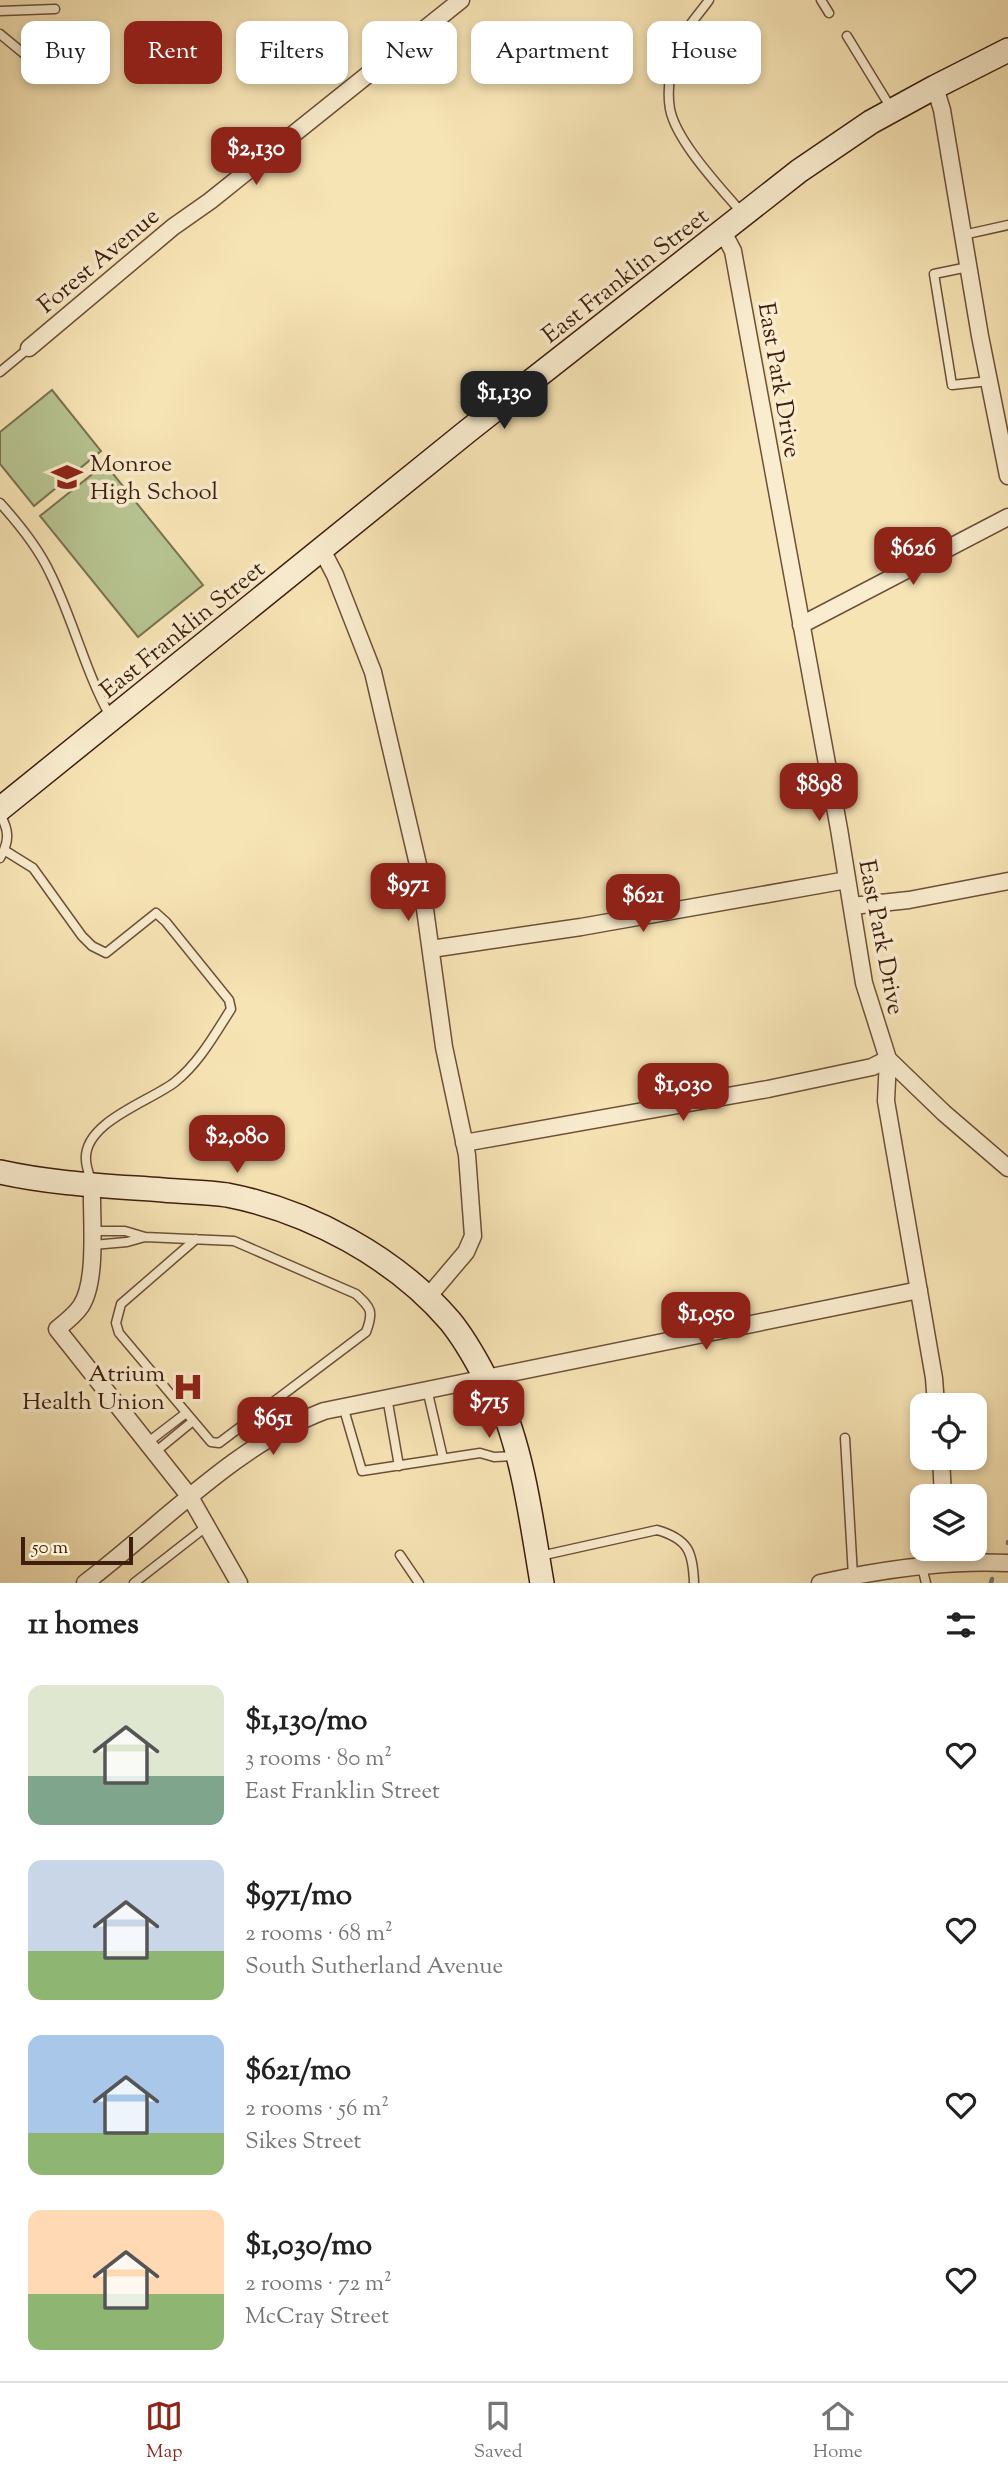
<!DOCTYPE html>
<meta charset="utf-8">
<style>
body{margin:0;font-family:"Sorts Mill Goudy",serif;background:#f6f6f6;color:#222;height:100vh;display:flex;flex-direction:column;font-size:26px;white-space:nowrap}
*{box-sizing:border-box;margin:0}
p{font-size:23px;color:#767676}
.icon{flex:none;width:38px;height:38px;fill:none;stroke:currentColor;stroke-width:2;stroke-linecap:round;stroke-linejoin:round}
.map{position:relative;height:1583px;overflow:hidden}
.drawer{display:flex;flex-direction:column;background:#fff;flex:1}
.drawer>*{flex:none}
.banner{position:absolute;left:21px;top:21px;width:966px;height:63px;display:flex;gap:14px}
.fabs{position:absolute;left:910px;top:1393px;display:grid;gap:14px}
.fabs a{display:grid;place-items:center;width:77px;height:77px;border-radius:14px;background:#fff;box-shadow:0 4px 10px #0003;font-size:35px}
.scale{position:absolute;left:21px;bottom:18px;width:112px;box-sizing:border-box;padding-left:7px;border:4px solid #3f1e0e;border-top:0;font-size:19px;line-height:24px;white-space:nowrap;color:#3f1e0e;-webkit-text-stroke:5px #faedcf;paint-order:stroke}
.price{position:absolute;translate:-50% -60px;padding:0 16px;border-radius:14px;background:#8f2418;color:#fff;font-size:23px;line-height:46px;filter:drop-shadow(0 2px 4px #0008)}
.price::after{content:'';position:absolute;left:50%;top:42px;width:21px;height:16px;margin-left:-10px;background:inherit;clip-path:polygon(0 0,100% 0,50% 100%)}
.price.active{background:#222;color:#fff}
ul{padding:0;list-style:none}
li{display:flex;align-items:center;gap:21px;height:175px;padding:0 28px}
li span{display:grid;place-items:center;flex:none;width:196px;height:140px;border-radius:14px;color:#555}
li>.icon{margin-inline-start:auto}
span .icon{width:84px;height:84px;fill:#fffc;stroke-width:1}
li b{font-size:30px}
h2{display:flex;justify-content:space-between;align-items:center;height:84px;padding:0 28px;font-size:30px}
.pill{padding:0 24px;border-radius:14px;background:#fff;box-shadow:0 4px 10px #0003;font-size:24px;line-height:63px}
.pill.active{background:#8f2418;color:#fff}
.dock{display:flex;justify-content:space-around;align-items:center;height:98px;border-top:2px solid #e0e0e0;background:#fff;font-size:19px;color:#767676}
.dock a{display:grid;justify-items:center;gap:4px}
.dock .active{color:#8f2418}
.map>svg:first-child{display:block}
.green{fill:#b7c592;stroke:#7b7250;stroke-width:2}
.lines{fill:none;stroke-linecap:round;stroke-linejoin:round}
.stream{stroke:#777e70;stroke-width:4.5}
.lane-casing{stroke:#6d5038;stroke-width:11}
.street-casing{stroke:#6d5038;stroke-width:19}
.secondary-casing{stroke:#3f1e0e;stroke-width:26}
.lane{stroke:#faedcf;stroke-width:8}
.street{stroke:#faedcf;stroke-width:16}
.secondary{stroke:#faedcf;stroke-width:23}
.labels{text-anchor:middle;stroke-width:7;stroke-linejoin:round;paint-order:stroke}
.street-label{font-size:24px;fill:#3f1e0e;stroke:#faedcf}
.poi-label{font-size:24px;fill:#3f1e0e;stroke:#faedcf;text-anchor:start}
</style>
<div class="map">
<svg width="1008" height="1583" viewBox="0 0 1008 1583">
<rect width="100%" height="100%" fill="#f7e4b5"/>
<filter id="stains"><feTurbulence type="fractalNoise" baseFrequency=".00286" numOctaves="4"/><feColorMatrix values="0 0 0 0 .2 0 0 0 0 .09 0 0 0 0 .02 0 0 0 .5 -.17"/></filter>
<radialGradient id="worn" r=".72"><stop offset=".6" stop-color="#630" stop-opacity="0"/><stop offset="1" stop-color="#630" stop-opacity=".3"/></radialGradient>
<path class="green" d="M52 390 101 451 34 506 0 464V432Z
M105 464 203 585 138 637 40 516Z"/>
<g class="lines">
<path class="stream" d="M1008 1543V1542
M991 1583 992 1579"/>
<g class="lane-casing">
<path id="lane" d="M709 0C700 13 687 26 681 40 672 60 666 87 670 109 676 141 720 187 741 212
M821 0 829 13
M0 11 55 9
M0 34 28 57 101 58
M847 36 891 108
M963 235 1008 225
M968 267 934 274 952 385 989 381
M0 372 29 348
M0 503C19 524 38 547 50 573 73 619 85 671 110 716
M0 814C9 830 10 841 0 858
M4 850 33 868 82 936 92 946 106 953 156 913 166 922 229 1000 231 1009C215 1034 199 1063 175 1082 151 1101 83 1122 86 1160 86 1166 89 1174 91 1181
M92 1231H125L145 1237 234 1241 356 1294C371 1308 374 1311 366 1332L219 1443 211 1442 119 1333 116 1323 121 1304 196 1239
M93 1245 127 1242 145 1237
M427 1389 443 1458
M387 1397 399 1466
M343 1406 362 1471 480 1453 494 1457 515 1456
M845 1438 853 1576
M147 1443 186 1413
M154 1453 193 1421
M400 1555 419 1583
M540 1556 657 1530C689 1539 693 1553 694 1583
M922 1567 926 1583
M134 1583 207 1526"/>
</g>
<g class="street-casing">
<path id="street" d="M935 87 942 110 980 336 1008 476
M723 232 733 251 839 829 864 983 888 1059 886 1101 934 1378 936 1405
M29 348 173 227 210 201 461 0
M322 550 335 575 373 672 420 873 444 1047 467 1155 473 1236 466 1252 427 1298
M801 625 1008 517
M852 906 909 900 1008 881
M431 949 581 927 847 880
M464 1143 768 1089 872 1067 888 1059 944 1113 1008 1168
M92 1185C91 1217 98 1280 81 1306 75 1315 66 1322 57 1329L190 1497 239 1583
M941 1458 943 1496
M85 1583C159 1527 237 1444 324 1411L919 1290
M820 1583C879 1570 948 1560 1008 1563"/>
</g>
<g class="secondary-casing">
<path id="secondary" d="M0 809 469 430 799 171 871 122 935 87 1008 50
M0 1172C53 1184 109 1186 163 1190 184 1192 206 1192 227 1195 309 1211 395 1257 450 1321 463 1337 474 1356 484 1375 488 1382 494 1390 498 1397 523 1451 532 1525 542 1583"/>
</g>
<use href="#lane" class="lane"/>
<use href="#street" class="street"/>
<use href="#secondary" class="secondary"/>
</g>
<defs>
<g id="school-bare" transform="scale(2.415)"><path d="M0-5L7-2L0 1L-7-2ZM-4 1L0 2.5L4 1V4Q0 6-4 4Z" fill="#8f2418" stroke="#faedcf" stroke-width="2.5" paint-order="stroke"/></g>
<g id="hospital-bare" transform="scale(2.415)"><path d="M-5-5h3v3.5h4V-5h3V5h-3V1.5h-4V5h-3Z" fill="#8f2418" stroke="#faedcf" stroke-width="2.5" paint-order="stroke"/></g>
</defs>
<g fill-rule="evenodd">
<use href="#school-bare" x="67" y="477"/>
<use href="#hospital-bare" x="188" y="1387"/>
</g>
<g class="labels">
<g class="street-label">
<text transform="translate(98 260) rotate(-40)" y="8">Forest Avenue</text>
<text transform="translate(625 275) rotate(-38)" y="8">East Franklin Street</text>
<text transform="translate(780 380) rotate(80)" y="8">East Park Drive</text>
<text transform="translate(182 629) rotate(-39)" y="8">East Franklin Street</text>
<text transform="translate(882 937) rotate(79)" y="8">East Park Drive</text>
</g>
<g class="poi-label">
<text x="90" y="471">Monroe<tspan x="90" dy="28">High School</tspan></text>
<text x="165" y="1381" text-anchor="end">Atrium<tspan x="165" dy="28">Health Union</tspan></text>
</g>
</g>
<rect width="100%" height="100%" filter="url(#stains)"/>
<rect width="100%" height="100%" fill="url(#worn)"/>
</svg>
<div class="fabs">
<a><svg class="icon" aria-label="locate" viewBox="0 0 24 24"><circle cx="12" cy="12" r="6"/><path d="M12 2v4M12 18v4M2 12h4M18 12h4"/></svg></a>
<a><svg class="icon" aria-label="layers" viewBox="0 0 24 24"><path d="M12 4l9 5-9 5-9-5zM3 14l9 5 9-5"/></svg></a>
</div>
<div class="scale">50 m</div>
<b class="price" style="left:256px;top:187px">$2,130</b>
<b class="price active" style="left:504px;top:431px">$1,130</b>
<b class="price" style="left:913px;top:587px">$626</b>
<b class="price" style="left:819px;top:823px">$898</b>
<b class="price" style="left:408px;top:923px">$971</b>
<b class="price" style="left:643px;top:934px">$621</b>
<b class="price" style="left:683px;top:1123px">$1,030</b>
<b class="price" style="left:237px;top:1175px">$2,080</b>
<b class="price" style="left:706px;top:1352px">$1,050</b>
<b class="price" style="left:489px;top:1440px">$715</b>
<b class="price" style="left:273px;top:1457px">$651</b>
<div class="banner">
<a class="pill">Buy</a>
<a class="pill active">Rent</a>
<a class="pill">Filters</a>
<a class="pill">New</a>
<a class="pill">Apartment</a>
<a class="pill">House</a>
</div>
</div>
<section class="drawer">
<h2>11 homes<svg class="icon" aria-label="filters" viewBox="0 0 24 24"><path d="M4 7h16M4 17h16"/><circle cx="9" cy="7" r="2"/><circle cx="15" cy="17" r="2"/></svg></h2>
<ul>
<li><span style="background:linear-gradient(#dfe7d0 65%,#7fa58c 0)"><svg class="icon" aria-label="home" viewBox="0 0 24 24"><path d="M3 11l9-7 9 7M6 9v11h12V9"/></svg></span><div><b>$1,130/mo</b><p>3 rooms · 80 m²</p><p>East Franklin Street</p></div><svg class="icon" aria-label="heart" viewBox="0 0 24 24"><path d="M12 20l-8-8c-3-5 5-10 8-4 3-6 11-1 8 4z"/></svg></li>
<li><span style="background:linear-gradient(#c9d6e8 65%,#8fb573 0)"><svg class="icon" aria-label="home" viewBox="0 0 24 24"><path d="M3 11l9-7 9 7M6 9v11h12V9"/></svg></span><div><b>$971/mo</b><p>2 rooms · 68 m²</p><p>South Sutherland Avenue</p></div><svg class="icon" aria-label="heart" viewBox="0 0 24 24"><path d="M12 20l-8-8c-3-5 5-10 8-4 3-6 11-1 8 4z"/></svg></li>
<li><span style="background:linear-gradient(#a9c7e8 70%,#8fb573 0)"><svg class="icon" aria-label="home" viewBox="0 0 24 24"><path d="M3 11l9-7 9 7M6 9v11h12V9"/></svg></span><div><b>$621/mo</b><p>2 rooms · 56 m²</p><p>Sikes Street</p></div><svg class="icon" aria-label="heart" viewBox="0 0 24 24"><path d="M12 20l-8-8c-3-5 5-10 8-4 3-6 11-1 8 4z"/></svg></li>
<li><span style="background:linear-gradient(#ffd9b3 60%,#8fb573 0)"><svg class="icon" aria-label="home" viewBox="0 0 24 24"><path d="M3 11l9-7 9 7M6 9v11h12V9"/></svg></span><div><b>$1,030/mo</b><p>2 rooms · 72 m²</p><p>McCray Street</p></div><svg class="icon" aria-label="heart" viewBox="0 0 24 24"><path d="M12 20l-8-8c-3-5 5-10 8-4 3-6 11-1 8 4z"/></svg></li>
</ul>
</section>
<nav class="dock">
<a class="active"><svg class="icon" aria-label="map" viewBox="0 0 24 24"><path d="M3 6l6-2 6 2 6-2v14l-6 2-6-2-6 2zM9 4v14M15 6v14"/></svg>Map</a>
<a><svg class="icon" aria-label="saved" viewBox="0 0 24 24"><path d="M7 4h10v16l-5-4-5 4z"/></svg>Saved</a>
<a><svg class="icon" aria-label="home" viewBox="0 0 24 24"><path d="M3 11l9-7 9 7M6 9v11h12V9"/></svg>Home</a>
</nav>
